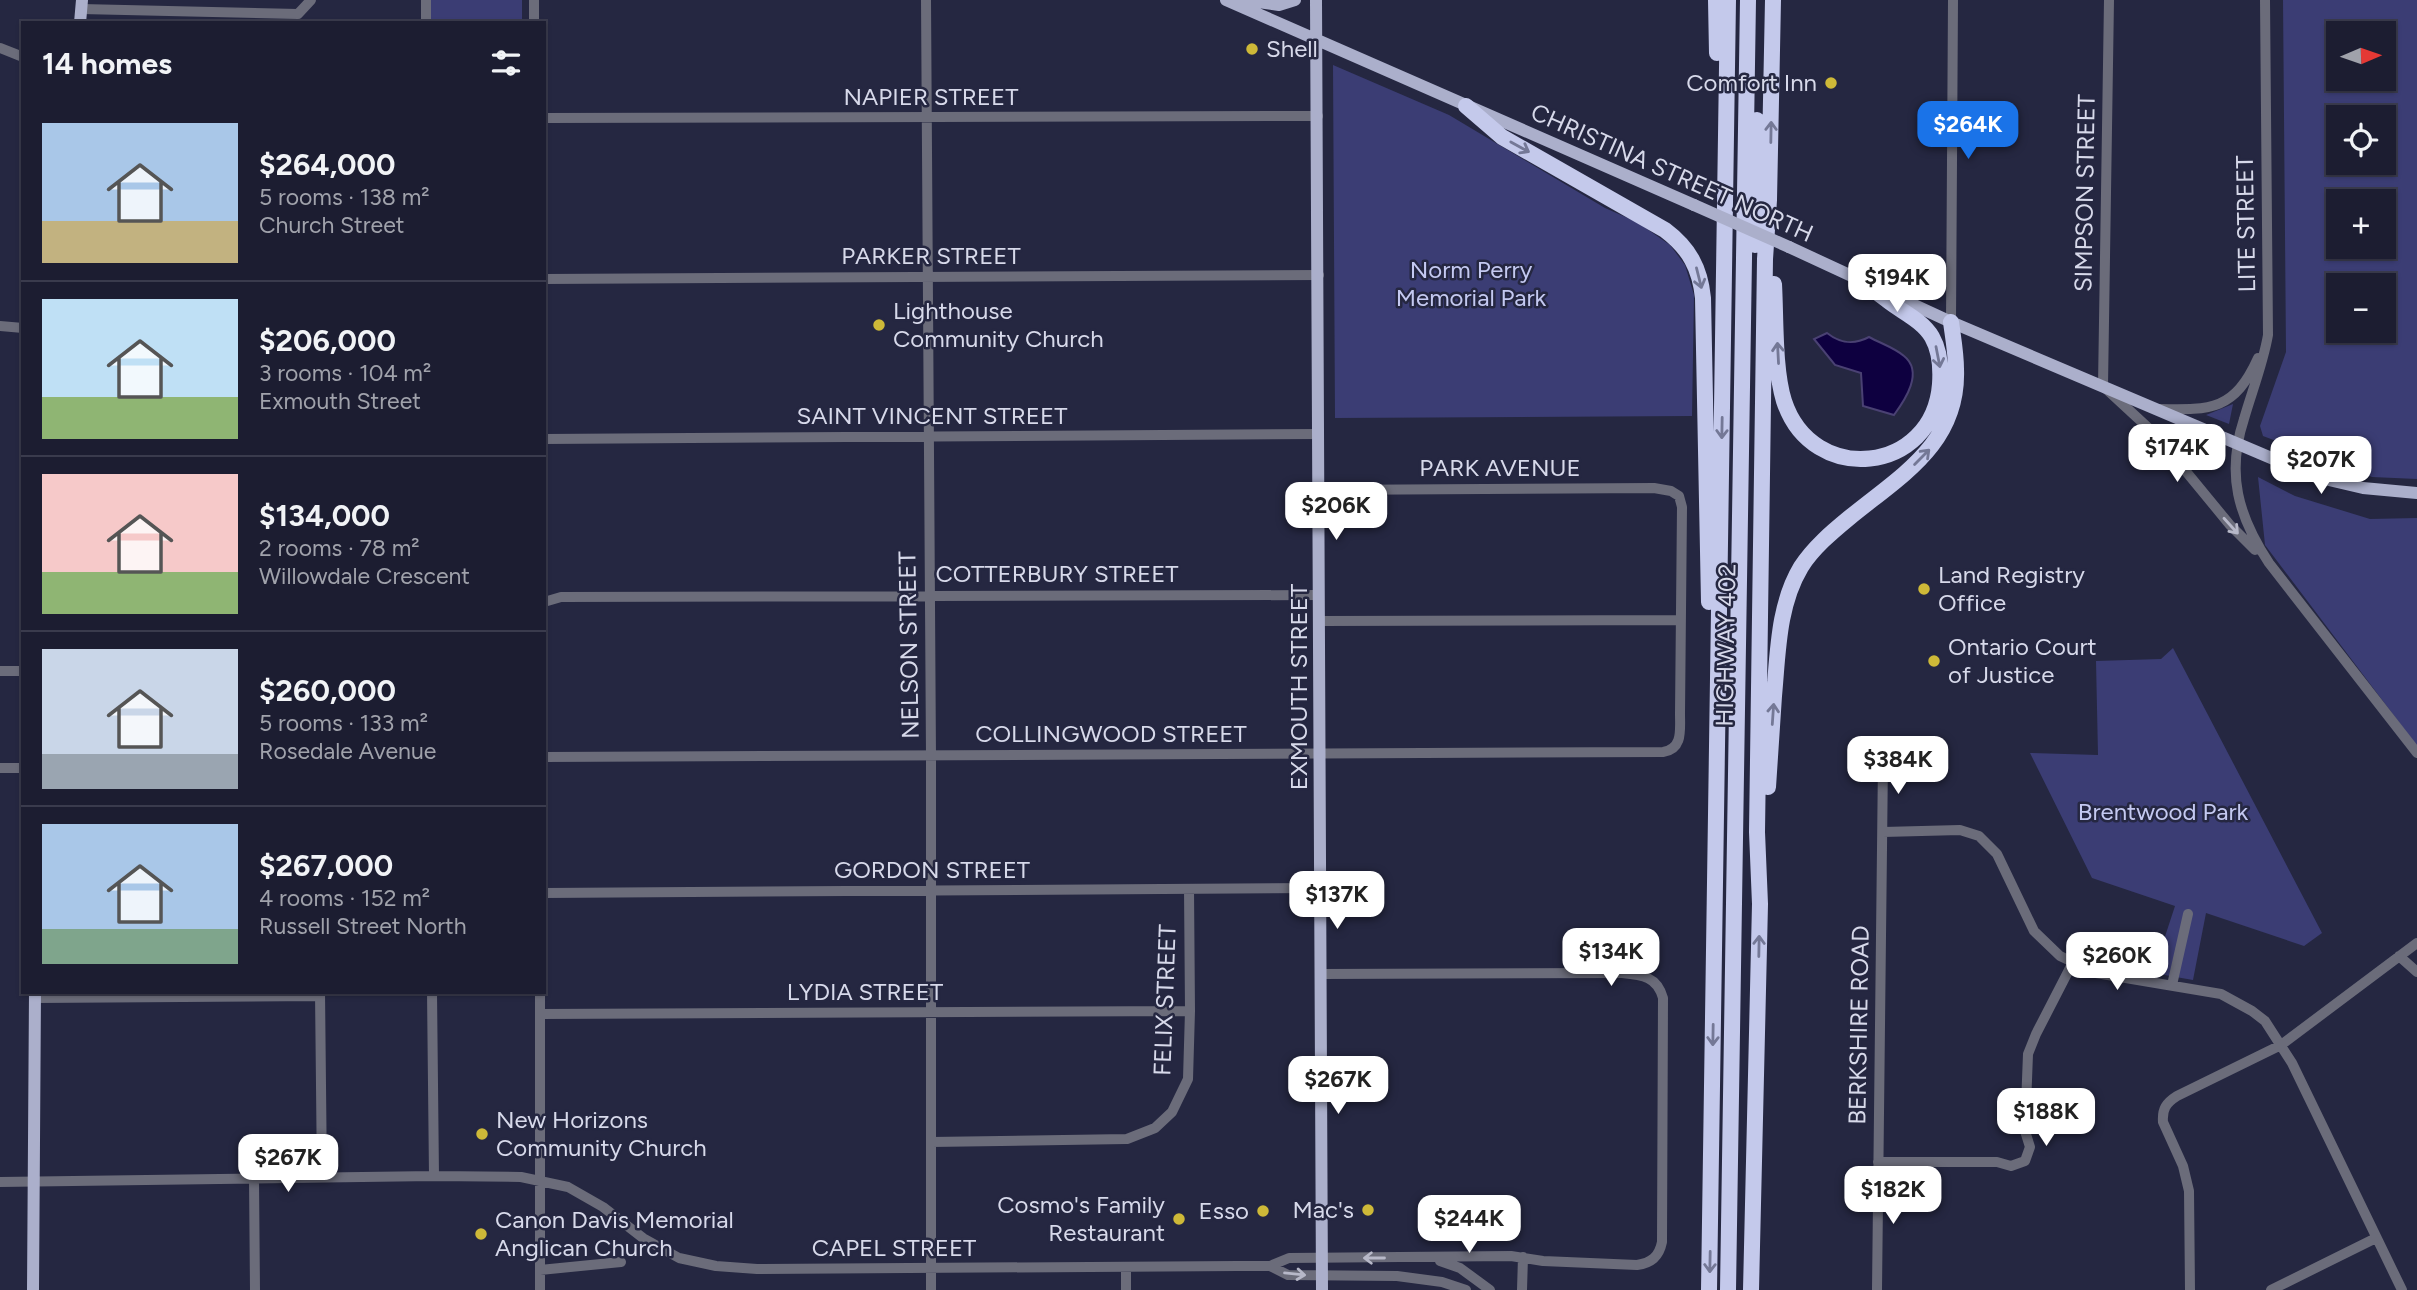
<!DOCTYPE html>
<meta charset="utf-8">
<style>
body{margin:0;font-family:Figtree,sans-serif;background:#252639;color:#f1f3f6;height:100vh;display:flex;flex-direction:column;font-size:26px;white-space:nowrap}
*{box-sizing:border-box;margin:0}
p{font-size:23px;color:#a0a2ab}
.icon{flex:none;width:38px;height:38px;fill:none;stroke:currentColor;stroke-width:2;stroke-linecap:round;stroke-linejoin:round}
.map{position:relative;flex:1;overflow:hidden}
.side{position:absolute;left:21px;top:21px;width:525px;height:973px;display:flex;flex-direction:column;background:#1c1d31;border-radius:0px;box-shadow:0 2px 5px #0004,0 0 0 2px #3a3b4d}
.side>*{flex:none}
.needle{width:46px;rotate:88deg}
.tools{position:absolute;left:2326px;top:21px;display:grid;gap:14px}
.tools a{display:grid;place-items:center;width:70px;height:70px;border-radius:0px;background:#1c1d31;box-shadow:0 2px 5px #0004,0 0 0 2px #3a3b4d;font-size:35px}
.price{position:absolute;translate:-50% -60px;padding:0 16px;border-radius:14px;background:#fff;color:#222;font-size:23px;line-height:46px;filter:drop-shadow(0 2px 4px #0008)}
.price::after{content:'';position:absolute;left:50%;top:42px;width:21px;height:16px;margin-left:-10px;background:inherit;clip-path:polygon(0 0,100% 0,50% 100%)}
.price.current{background:#1a73e8;color:#fff}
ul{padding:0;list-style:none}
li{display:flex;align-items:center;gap:21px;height:175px;padding:0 21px}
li+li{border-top:2px solid #3a3b4d}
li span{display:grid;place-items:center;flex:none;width:196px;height:140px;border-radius:0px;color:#555}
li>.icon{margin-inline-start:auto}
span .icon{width:84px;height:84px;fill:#fffc;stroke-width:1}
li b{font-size:30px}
h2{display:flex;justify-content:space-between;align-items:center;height:84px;padding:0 21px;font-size:30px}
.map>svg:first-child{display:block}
.green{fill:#3b3d74;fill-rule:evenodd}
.water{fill:#0e0040;stroke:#4a4173;stroke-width:2}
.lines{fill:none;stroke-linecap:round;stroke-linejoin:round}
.minor{stroke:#6b6c7a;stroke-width:10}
.major{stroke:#abafcb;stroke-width:12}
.highway{stroke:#c4c9eb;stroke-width:16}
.major-bridge{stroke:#abafcb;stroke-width:12}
.oneway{stroke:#747896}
.oneway2{stroke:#b7b8c8}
.poi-dot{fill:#ceb938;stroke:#252741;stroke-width:2.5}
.labels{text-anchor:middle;stroke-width:5;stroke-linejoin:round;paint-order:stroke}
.poi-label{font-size:24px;fill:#d7d9ea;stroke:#252741;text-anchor:start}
.street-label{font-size:24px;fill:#d7d9ea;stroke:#252741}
.park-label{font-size:24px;fill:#c4c9f1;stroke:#252741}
</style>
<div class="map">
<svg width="2417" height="1290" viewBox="0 0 2417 1290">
<rect width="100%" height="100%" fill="#252741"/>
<path class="green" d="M430 0H522V23H430Z
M2283 0H2417V479L2372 477 2263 436 2260 426 2286 352ZM2338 33H2384V79H2338ZM2338 117H2384V163H2338ZM2338 201H2384V247H2338ZM2338 285H2384V331H2338Z
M1333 65 1449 115 1605 208 1637 222 1670 245 1685 265 1694 295 1692 416 1335 418Z
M2233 404 2229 424 2206 415Z
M2258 477 2295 496 2370 519 2417 518V746L2265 545Z
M2173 648 2322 933 2304 946 2206 913 2193 980 2153 973 2175 906 2092 878 2030 753 2098 755 2096 661 2161 659Z"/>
<path class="water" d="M1827 333C1841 344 1854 345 1869 337 1880 343 1895 348 1904 356 1924 372 1905 400 1894 415L1863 406 1861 373 1835 365 1814 339Z"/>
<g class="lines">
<path class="minor" d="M426 0V23
M534 0V23
M926 0 931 756V1290
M2109 0 2103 386 2156 435 2230 525 2255 550
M2265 0 2268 335C2263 364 2252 391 2244 419 2226 474 2238 516 2269 563L2417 753
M81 9 298 14 311 0
M0 48 23 57
M544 118 1318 116
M544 279 1319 275
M1951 322 1953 0
M0 326 23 328
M2158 409C2211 410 2234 411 2258 358
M544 439 1319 434
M544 602 561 597 1319 595
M1319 621 1681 620
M0 671H23
M544 757 1663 752C1683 749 1680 730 1680 714L1682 507 1679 496 1671 491 1654 488 1319 490
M0 768H23
M1883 832 1960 830 1979 836 1997 854 2034 931 2060 956 2096 973 2221 994 2252 1011 2265 1021 2292 1063 2402 1290
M544 893 1321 888
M2399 956 2417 972
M2172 985 2188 914
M320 992 322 1178
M432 992 434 1176
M540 992V1290
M35 998 320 996
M540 1014 1190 1011
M931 1142 1127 1139 1155 1128 1172 1112 1188 1079 1190 1011 1189 889
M1878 1162H1997L2011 1166 2025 1161 2030 1147 2025 1131 2028 1054 2036 1034 2072 964
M254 1179 255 1290
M0 1182 434 1176 521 1177 568 1187 603 1207 643 1238 679 1258 716 1266 757 1269 1238 1266H1270L1289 1258 1511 1256 1543 1261 1637 1265C1651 1263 1659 1257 1662 1242L1663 998C1657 976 1642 975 1621 973L1321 974
M1440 1261 1460 1268 1490 1290
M1270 1266 1288 1275 1397 1276 1442 1282 1466 1290
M1126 1268V1290
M540 1270 621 1262
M1522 1290 1523 1257
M1877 1290 1883 760
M2190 1290 2189 1191 2183 1166 2163 1122C2162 1109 2166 1103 2177 1096L2281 1045 2417 943
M2271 1290 2376 1238"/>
<path class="major" d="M1226 0 1694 205
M1244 0 1279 5 1295 0
M1316 0 1322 1290
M80 23 82 0
M1789 247 1951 322 2316 477 2363 488 2417 493
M33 1290 35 992"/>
<path class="highway" d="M1716 0 1717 53
M1466 106 1502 137 1665 230C1689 248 1700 268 1703 298L1709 602
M1755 245 1757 120
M1774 284C1776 318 1774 369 1784 401 1812 487 1933 474 1940 384 1941 369 1940 351 1932 337 1922 320 1902 312 1887 300 1877 293 1867 285 1858 277
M1768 787C1770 757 1772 727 1774 696 1778 653 1778 605 1801 567 1813 548 1832 532 1849 518 1900 476 1959 444 1956 369 1956 353 1953 337 1951 322
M1709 1290 1728 0
M1728 1290 1748 0
M1751 1290 1760 904 1757 832 1765 259 1769 200 1773 0"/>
<path class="major-bridge" d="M1694 205 1789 247"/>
</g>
<defs><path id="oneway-shaft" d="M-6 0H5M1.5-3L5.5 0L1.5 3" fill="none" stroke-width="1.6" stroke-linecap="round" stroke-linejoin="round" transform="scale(1.75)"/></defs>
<g class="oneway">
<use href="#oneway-shaft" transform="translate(1771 132) rotate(-89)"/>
<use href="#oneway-shaft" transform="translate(1520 147) rotate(29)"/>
<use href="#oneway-shaft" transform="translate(1699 278) rotate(76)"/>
<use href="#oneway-shaft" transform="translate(1778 353) rotate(-93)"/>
<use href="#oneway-shaft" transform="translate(1938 357) rotate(79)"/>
<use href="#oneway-shaft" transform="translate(1722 428) rotate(91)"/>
<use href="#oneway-shaft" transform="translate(1922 457) rotate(-45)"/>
<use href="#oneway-shaft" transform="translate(1773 714) rotate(-86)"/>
<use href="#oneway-shaft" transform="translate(1759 946) rotate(-89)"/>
<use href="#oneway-shaft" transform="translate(1713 1035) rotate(91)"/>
<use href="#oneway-shaft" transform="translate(1710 1262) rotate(91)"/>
</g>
<g class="oneway2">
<use href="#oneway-shaft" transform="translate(2231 526) rotate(48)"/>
<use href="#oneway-shaft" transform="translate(1374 1258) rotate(180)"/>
<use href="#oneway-shaft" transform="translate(1295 1274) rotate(6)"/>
</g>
<g class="poi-dot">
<circle cx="1252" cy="49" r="7"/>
<circle cx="1831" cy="83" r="7"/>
<circle cx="879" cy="325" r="7"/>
<circle cx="1924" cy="589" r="7"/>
<circle cx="1934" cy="661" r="7"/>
<circle cx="482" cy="1134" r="7"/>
<circle cx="1368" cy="1210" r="7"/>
<circle cx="1263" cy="1211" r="7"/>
<circle cx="1179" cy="1219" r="7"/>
<circle cx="481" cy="1234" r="7"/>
</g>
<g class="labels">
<g class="poi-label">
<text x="1266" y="57">Shell</text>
<text x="1817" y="91" text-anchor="end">Comfort Inn</text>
<text x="893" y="319">Lighthouse<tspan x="893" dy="28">Community Church</tspan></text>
<text x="1938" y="583">Land Registry<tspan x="1938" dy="28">Office</tspan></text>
<text x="1948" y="655">Ontario Court<tspan x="1948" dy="28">of Justice</tspan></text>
<text x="496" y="1128">New Horizons<tspan x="496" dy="28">Community Church</tspan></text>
<text x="1165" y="1213" text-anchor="end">Cosmo's Family<tspan x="1165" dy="28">Restaurant</tspan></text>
<text x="1354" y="1218" text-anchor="end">Mac's</text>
<text x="1249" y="1219" text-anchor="end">Esso</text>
<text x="495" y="1228">Canon Davis Memorial<tspan x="495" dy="28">Anglican Church</tspan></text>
</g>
<g class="street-label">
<text x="931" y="105">NAPIER STREET</text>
<text transform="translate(1672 173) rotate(24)" y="8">CHRISTINA STREET NORTH</text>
<text transform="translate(2085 193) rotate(-89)" y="8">SIMPSON STREET</text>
<text transform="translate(2246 224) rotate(-91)" y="8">LITE STREET</text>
<text x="931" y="264">PARKER STREET</text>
<text x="932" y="424">SAINT VINCENT STREET</text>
<text x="1500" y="476">PARK AVENUE</text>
<text x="1057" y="582">COTTERBURY STREET</text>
<text transform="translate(909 645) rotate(-91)" y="8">NELSON STREET</text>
<text transform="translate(1726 645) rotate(-89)" y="8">HIGHWAY 402</text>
<text transform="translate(1299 687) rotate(-90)" y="8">EXMOUTH STREET</text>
<text x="1111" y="742">COLLINGWOOD STREET</text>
<text x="932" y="878">GORDON STREET</text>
<text x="865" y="1000">LYDIA STREET</text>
<text transform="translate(1165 1000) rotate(-88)" y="8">FELIX STREET</text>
<text transform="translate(1859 1025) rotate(-89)" y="8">BERKSHIRE ROAD</text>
<text x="894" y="1256">CAPEL STREET</text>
</g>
<g class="park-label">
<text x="1471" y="278">Norm Perry<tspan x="1471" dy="28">Memorial Park</tspan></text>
<text x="2163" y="820">Brentwood Park</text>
</g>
</g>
</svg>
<div class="tools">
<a><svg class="needle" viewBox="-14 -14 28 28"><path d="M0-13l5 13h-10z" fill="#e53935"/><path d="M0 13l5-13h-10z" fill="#a0a2ab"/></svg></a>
<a><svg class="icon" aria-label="locate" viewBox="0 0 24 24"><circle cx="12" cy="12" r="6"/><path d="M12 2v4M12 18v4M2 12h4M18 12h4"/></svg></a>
<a>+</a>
<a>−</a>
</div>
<b class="price current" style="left:1968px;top:161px">$264K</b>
<b class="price" style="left:1897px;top:314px">$194K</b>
<b class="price" style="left:2177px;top:484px">$174K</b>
<b class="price" style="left:2321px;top:496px">$207K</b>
<b class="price" style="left:1336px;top:542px">$206K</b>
<b class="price" style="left:1898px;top:796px">$384K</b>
<b class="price" style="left:1337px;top:931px">$137K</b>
<b class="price" style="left:1611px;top:988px">$134K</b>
<b class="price" style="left:2117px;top:992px">$260K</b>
<b class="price" style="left:1338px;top:1116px">$267K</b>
<b class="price" style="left:2046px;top:1148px">$188K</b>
<b class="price" style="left:288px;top:1194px">$267K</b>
<b class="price" style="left:1893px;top:1226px">$182K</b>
<b class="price" style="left:1469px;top:1255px">$244K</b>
<section class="side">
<h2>14 homes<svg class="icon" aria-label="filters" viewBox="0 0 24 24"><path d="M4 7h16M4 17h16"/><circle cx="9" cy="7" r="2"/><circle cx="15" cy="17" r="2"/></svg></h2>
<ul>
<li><span style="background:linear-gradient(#a9c7e8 70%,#c2b280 0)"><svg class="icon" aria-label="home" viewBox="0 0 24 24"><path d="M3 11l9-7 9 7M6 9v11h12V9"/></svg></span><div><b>$264,000</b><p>5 rooms · 138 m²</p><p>Church Street</p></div></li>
<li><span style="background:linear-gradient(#bfe0f5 70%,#8fb573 0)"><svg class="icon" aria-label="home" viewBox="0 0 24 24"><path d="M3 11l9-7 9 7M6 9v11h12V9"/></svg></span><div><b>$206,000</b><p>3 rooms · 104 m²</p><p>Exmouth Street</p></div></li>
<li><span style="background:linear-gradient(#f6c9c9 70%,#8fb573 0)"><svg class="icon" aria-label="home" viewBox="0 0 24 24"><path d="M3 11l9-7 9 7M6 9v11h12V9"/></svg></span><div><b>$134,000</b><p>2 rooms · 78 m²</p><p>Willowdale Crescent</p></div></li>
<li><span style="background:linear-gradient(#c9d6e8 75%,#9aa5b1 0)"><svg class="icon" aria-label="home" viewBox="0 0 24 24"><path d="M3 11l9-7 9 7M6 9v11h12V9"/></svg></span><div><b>$260,000</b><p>5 rooms · 133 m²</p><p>Rosedale Avenue</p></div></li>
<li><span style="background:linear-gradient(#a9c7e8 75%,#7fa58c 0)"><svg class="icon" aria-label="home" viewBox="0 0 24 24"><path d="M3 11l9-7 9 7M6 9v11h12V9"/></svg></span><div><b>$267,000</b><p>4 rooms · 152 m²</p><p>Russell Street North</p></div></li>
</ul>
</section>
</div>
